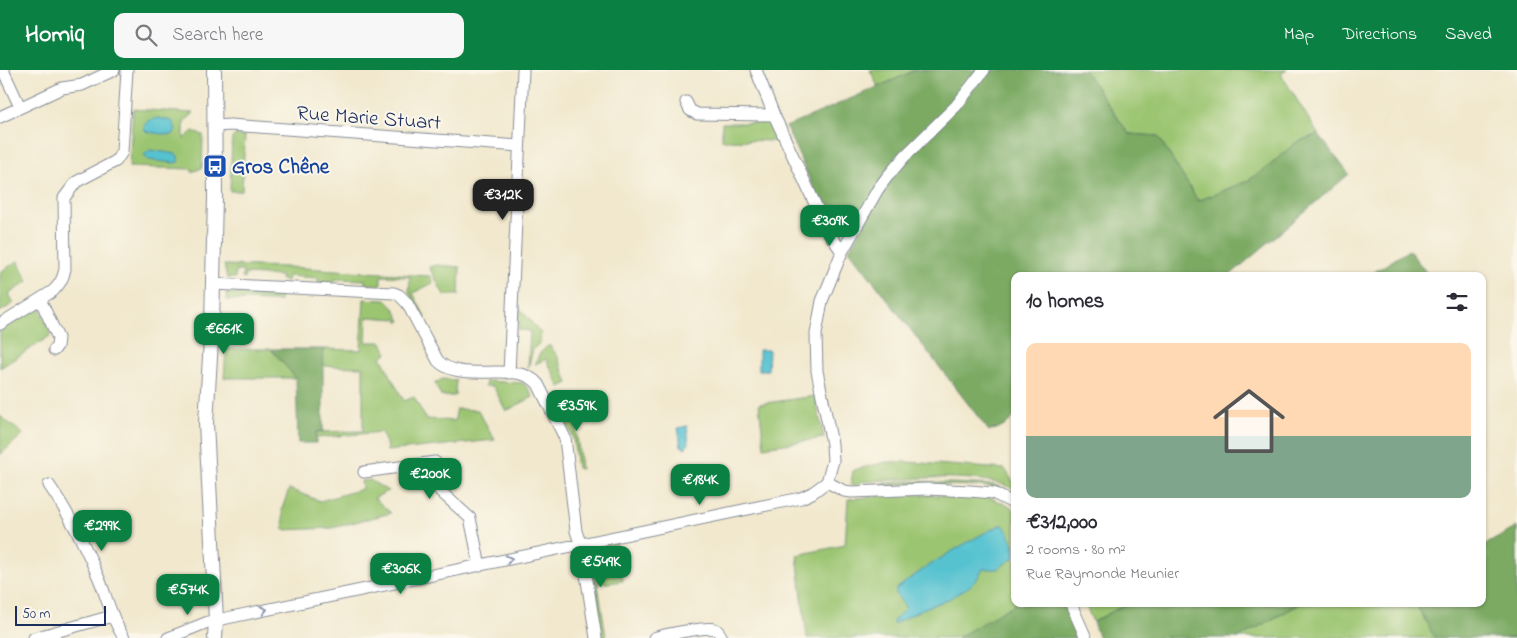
<!DOCTYPE html>
<meta charset="utf-8">
<style>
body{margin:0;font-family:"Indie Flower",sans-serif;background:#f7f7f7;color:#2b2b33;height:100vh;display:flex;flex-direction:column;font-size:19px;white-space:nowrap}
*{box-sizing:border-box;margin:0}
p{font-size:16px;color:#7c7c81}
.icon{flex:none;width:28px;height:28px;fill:none;stroke:currentColor;stroke-width:2;stroke-linecap:round;stroke-linejoin:round}
.map{position:relative;flex:1;overflow:hidden}
.details{position:absolute;left:1011px;top:202px;width:475px;height:335px;display:flex;flex-direction:column;background:#fff;border-radius:10px;box-shadow:0 1px 4px #0004}
.details>*{flex:none}
.scale{position:absolute;left:15px;bottom:12px;width:91px;box-sizing:border-box;padding-left:5px;border:2px solid #1b2f5e;border-top:0;font-size:14px;line-height:18px;white-space:nowrap;color:#1b2f5e;-webkit-text-stroke:4px #fbf7ec;paint-order:stroke}
.price{position:absolute;translate:-50% -42px;padding:0 11px;border-radius:10px;background:#0b8043;color:#fff;font-size:16px;line-height:32px;filter:drop-shadow(0 1px 2px #0008)}
.price::after{content:'';position:absolute;left:50%;top:30px;width:15px;height:11px;margin-left:-8px;background:inherit;clip-path:polygon(0 0,100% 0,50% 100%)}
.price.selected{background:#222;color:#fff}
ul{padding:0;list-style:none}
li{display:grid;align-content:center;gap:10px;height:265px;padding:0 15px}
li span{display:grid;place-items:center;height:155px;border-radius:10px;color:#555}
li>.icon{margin-inline-start:auto}
span .icon{width:90px;height:90px;fill:#fffc;stroke-width:1}
li b{font-size:21px}
h2{display:flex;justify-content:space-between;align-items:center;height:60px;padding:0 15px;font-size:21px}
header{display:flex;align-items:center;gap:30px;box-sizing:border-box;height:70px;padding:0 25px;background:#0b8043;color:#fff}
header strong{font-size:24px}
nav{display:flex;gap:28px;margin-inline-start:auto;font-size:18px}
.search{width:350px;height:45px;background:#f7f7f7;display:flex;align-items:center;gap:12px;box-sizing:border-box;padding:0 18px;border-radius:10px;color:#7c7c81;font-size:19px}
.map>svg:first-child{display:block}
.green{fill:#9bc571;stroke:#5b7a68}
.forest{fill:#7caa63;stroke:#4c6c60}
.water{fill:#56c2d0;stroke:#387897}
.lines{fill:none;stroke-linecap:round;stroke-linejoin:round}
.minor-casing{stroke:#868c96;stroke-width:13}
.tertiary-casing{stroke:#868c96;stroke-width:16}
.minor{stroke:#fff;stroke-width:11}
.tertiary{stroke:#fff;stroke-width:14}
.oneway{stroke:#8d97ae}
.labels{text-anchor:middle;stroke-width:4;stroke-linejoin:round;paint-order:stroke}
.street-label{font-size:21px;fill:#1b2f5e;stroke:#fbf7ec}
.transit-label{font-size:21px;font-weight:bold;fill:#164399;stroke:#fbf7ec;text-anchor:start}
</style>
<header>
<strong>Homiq</strong>
<div class="search"><svg class="icon" aria-label="search" viewBox="0 0 24 24"><circle cx="10" cy="10" r="6"/><path d="M15 15l6 6"/></svg>Search here</div>
<nav><a>Map</a><a>Directions</a><a>Saved</a></nav>
</header>
<div class="map">
<svg width="1517" height="568" viewBox="0 0 1517 568">
<rect width="100%" height="100%" fill="#fbf7ec"/>
<filter id="ink" filterUnits="userSpaceOnUse"><feTurbulence type="fractalNoise" baseFrequency=".02" numOctaves="2"/><feDisplacementMap in="SourceGraphic" scale="10" xChannelSelector="R" yChannelSelector="G"/><feConvolveMatrix kernelMatrix="1 2 1 2 8 2 1 2 1" color-interpolation-filters="sRGB"/></filter>
<filter id="wash" filterUnits="userSpaceOnUse"><feTurbulence type="fractalNoise" baseFrequency=".0096" numOctaves="4" result="noise"/><feDisplacementMap in="SourceGraphic" scale="20" xChannelSelector="R" yChannelSelector="G"/><feGaussianBlur stdDeviation="1.12" result="paint"/><feColorMatrix in="noise" values="0 0 0 0 0 0 0 0 0 0 0 0 0 0 0 0 0 1.4 0 .05"/><feComposite in="paint" operator="in"/></filter>
<g filter="url(#wash)">
<rect width="100%" height="100%" fill="#f1e8cd"/>
<path class="green" d="M870 0H916L878 17Z
M1084 0H1287L1281 4 1318 64 1295 73 1269 96 1247 111 1198 131 1158 66 1129 64Z
M133 39 194 43 184 52V69L193 61 203 65 202 98 192 102V99L129 97Z
M722 53H770L777 71 722 70Z
M235 65 245 66 242 121H230L232 68Z
M18 191 28 211 9 224 14 233 0 242V202Z
M224 195 288 197 430 206 433 213 413 223 425 247 424 249 409 223 410 207 381 206V215L365 214V210L335 209 334 213 318 212V208L288 206 287 211 281 210V206L245 204 244 209 242 208 243 201H236L235 208H227Z
M436 195 460 197 459 225H444L429 197Z
M226 223 280 226V231L227 230Z
M364 229 386 230 394 238 401 251 398 252 397 249 367 247 366 272H382L387 283 381 287 404 331 414 327 426 349 455 351 456 339 478 340 495 370 387 381 386 373 381 362 316 368V362L363 361V297L324 296 323 279 361 280Z
M39 236 50 261V266L0 298V261Z
M519 237 542 265 539 268 541 272 533 279 528 298 530 261 519 260Z
M549 275 557 285 568 313 560 317 546 289 535 294 540 283Z
M226 279H271L296 308H224Z
M442 309 456 310 455 326H441L435 313Z
M486 311 523 313 529 319 533 327 506 341 493 316H485Z
M815 326 824 368 764 377 759 334Z
M574 341 581 399 577 398 573 367 563 346Z
M0 346 23 364 0 385Z
M886 392H906L1005 399 1015 415V420C987 401 896 409 861 412L854 417 851 415 853 400Z
M370 410 388 421 374 428 391 443 332 458 284 460 282 439 289 419 320 431 362 419 361 411Z
M908 411 994 415 1008 420 1015 424V427L1001 418 980 416 908 414 861 418V416Z
M896 424 988 427 1010 436 1015 442V534L957 568H807L797 485 845 475 848 429Z
M617 473 623 511 600 514C598 505 591 480 601 476 605 474 612 474 617 473Z
M589 489H594L606 567 601 568Z
M1085 534H1126L1093 552Z
M1300 534H1416L1435 568H1238Z"/>
<path class="forest" d="M916 0H978L965 20 901 83 854 154 829 152 786 57Z
M987 0H1084L1129 64 1158 66 1198 131 1247 111 1269 96 1295 73 1318 64 1349 104 1229 206H1015V350L1014 347 1003 357 989 361 849 180 886 114Z
M1409 180 1429 206H1368Z
M271 279H323V361L316 362V373H298L296 308Z
M1517 457V568H1435L1416 534H1482L1483 476Z
M1015 534H1064L1072 547 1080 568H957Z
M1126 534H1300L1238 568H1099L1093 552Z"/>
<path class="water" d="M158 48 172 51 176 59 174 64 171 65 147 62 144 59C145 50 150 50 158 48Z
M150 80 176 84 178 86V92L175 93 148 90 144 85Z
M759 280H769L768 300H759Z
M687 356 689 374 685 378 681 376 678 358Z
M1000 455H1003C1011 465 1015 474 1015 487L997 499H983L977 509 970 516 947 530 925 538 893 554 894 550 906 538 896 524V519C929 494 964 473 1000 455Z"/>
</g>
<g filter="url(#ink)">
<g class="lines">
<g class="minor-casing">
<path id="minor" d="M3 0 20 37
M756 0 774 45 827 160 842 182
M686 32 690 40 697 44 774 45
M0 47 62 18 82 15 114 0
M215 56 230 55 519 76
M213 214 394 223 399 225 407 233 438 291C462 315 517 289 538 314L565 368 576 461 582 479 596 568
M40 229 58 268 57 276 54 280
M0 254 53 221C60 214 63 209 65 199L64 128 76 112 116 91 122 82 127 0
M509 303 523 0
M364 402 435 392 440 421 470 448 480 496
M827 412 844 421 852 422 927 419 970 421 993 423 1015 434
M49 415C70 445 86 477 100 511 108 531 112 550 124 568
M1071 534 1086 568
M34 568 112 546
M168 568 208 552 801 428 812 423 827 412 833 391 832 374 817 301 816 264 822 231 842 182 878 119 887 107 905 86 956 36 984 0
M654 568C662 565 707 556 715 559 719 561 720 564 722 568"/>
</g>
<g class="tertiary-casing">
<path id="tertiary" d="M214 0 215 127 212 254 206 353 216 550 215 568"/>
</g>
<use href="#minor" class="minor"/>
<use href="#tertiary" class="tertiary"/>
</g>
<defs><path id="oneway-chevron" d="M-2-3.5L2.5 0L-2 3.5" fill="none" stroke-width="1.6" stroke-linecap="round" stroke-linejoin="round" transform="scale(1.25)"/></defs>
<g class="oneway">
<use href="#oneway-chevron" transform="translate(509 489) rotate(-12)"/>
<use href="#oneway-chevron" transform="translate(264 540) rotate(-12)"/>
</g>
</g>
<defs>
<g id="bus-square" transform="scale(1.25)"><rect x="-9" y="-9" width="18" height="18" rx="4" fill="#1a4fb4" stroke="#fbf7ec"/><path d="M-5-6H5V4H4V6H2V4H-2V6H-4V4H-5ZM-3.5-4V0h7V-4ZM-3.5 1.2v1.5H-2V1.2ZM2 1.2v1.5H3.5V1.2Z" fill="#fff"/></g>
</defs>
<g fill-rule="evenodd">
<use href="#bus-square" x="215" y="96"/>
</g>
<g class="labels">
<g class="street-label">
<text transform="translate(369 47) rotate(4)" y="7">Rue Marie Stuart</text>
</g>
<g class="transit-label">
<text x="232" y="103">Gros Chêne</text>
</g>
</g>
</svg>
<div class="scale">50 m</div>
<b class="price selected" style="left:503px;top:151px">€312K</b>
<b class="price" style="left:830px;top:177px">€309K</b>
<b class="price" style="left:224px;top:285px">€661K</b>
<b class="price" style="left:577px;top:362px">€359K</b>
<b class="price" style="left:430px;top:430px">€200K</b>
<b class="price" style="left:700px;top:436px">€184K</b>
<b class="price" style="left:102px;top:482px">€299K</b>
<b class="price" style="left:601px;top:518px">€549K</b>
<b class="price" style="left:401px;top:525px">€306K</b>
<b class="price" style="left:188px;top:546px">€574K</b>
<section class="details">
<h2>10 homes<svg class="icon" aria-label="filters" viewBox="0 0 24 24"><path d="M4 7h16M4 17h16"/><circle cx="9" cy="7" r="2"/><circle cx="15" cy="17" r="2"/></svg></h2>
<ul>
<li><span style="background:linear-gradient(#ffd9b3 60%,#7fa58c 0)"><svg class="icon" aria-label="home" viewBox="0 0 24 24"><path d="M3 11l9-7 9 7M6 9v11h12V9"/></svg></span><div><b>€312,000</b><p>2 rooms · 80 m²</p><p>Rue Raymonde Meunier</p></div></li>
</ul>
</section>
</div>
